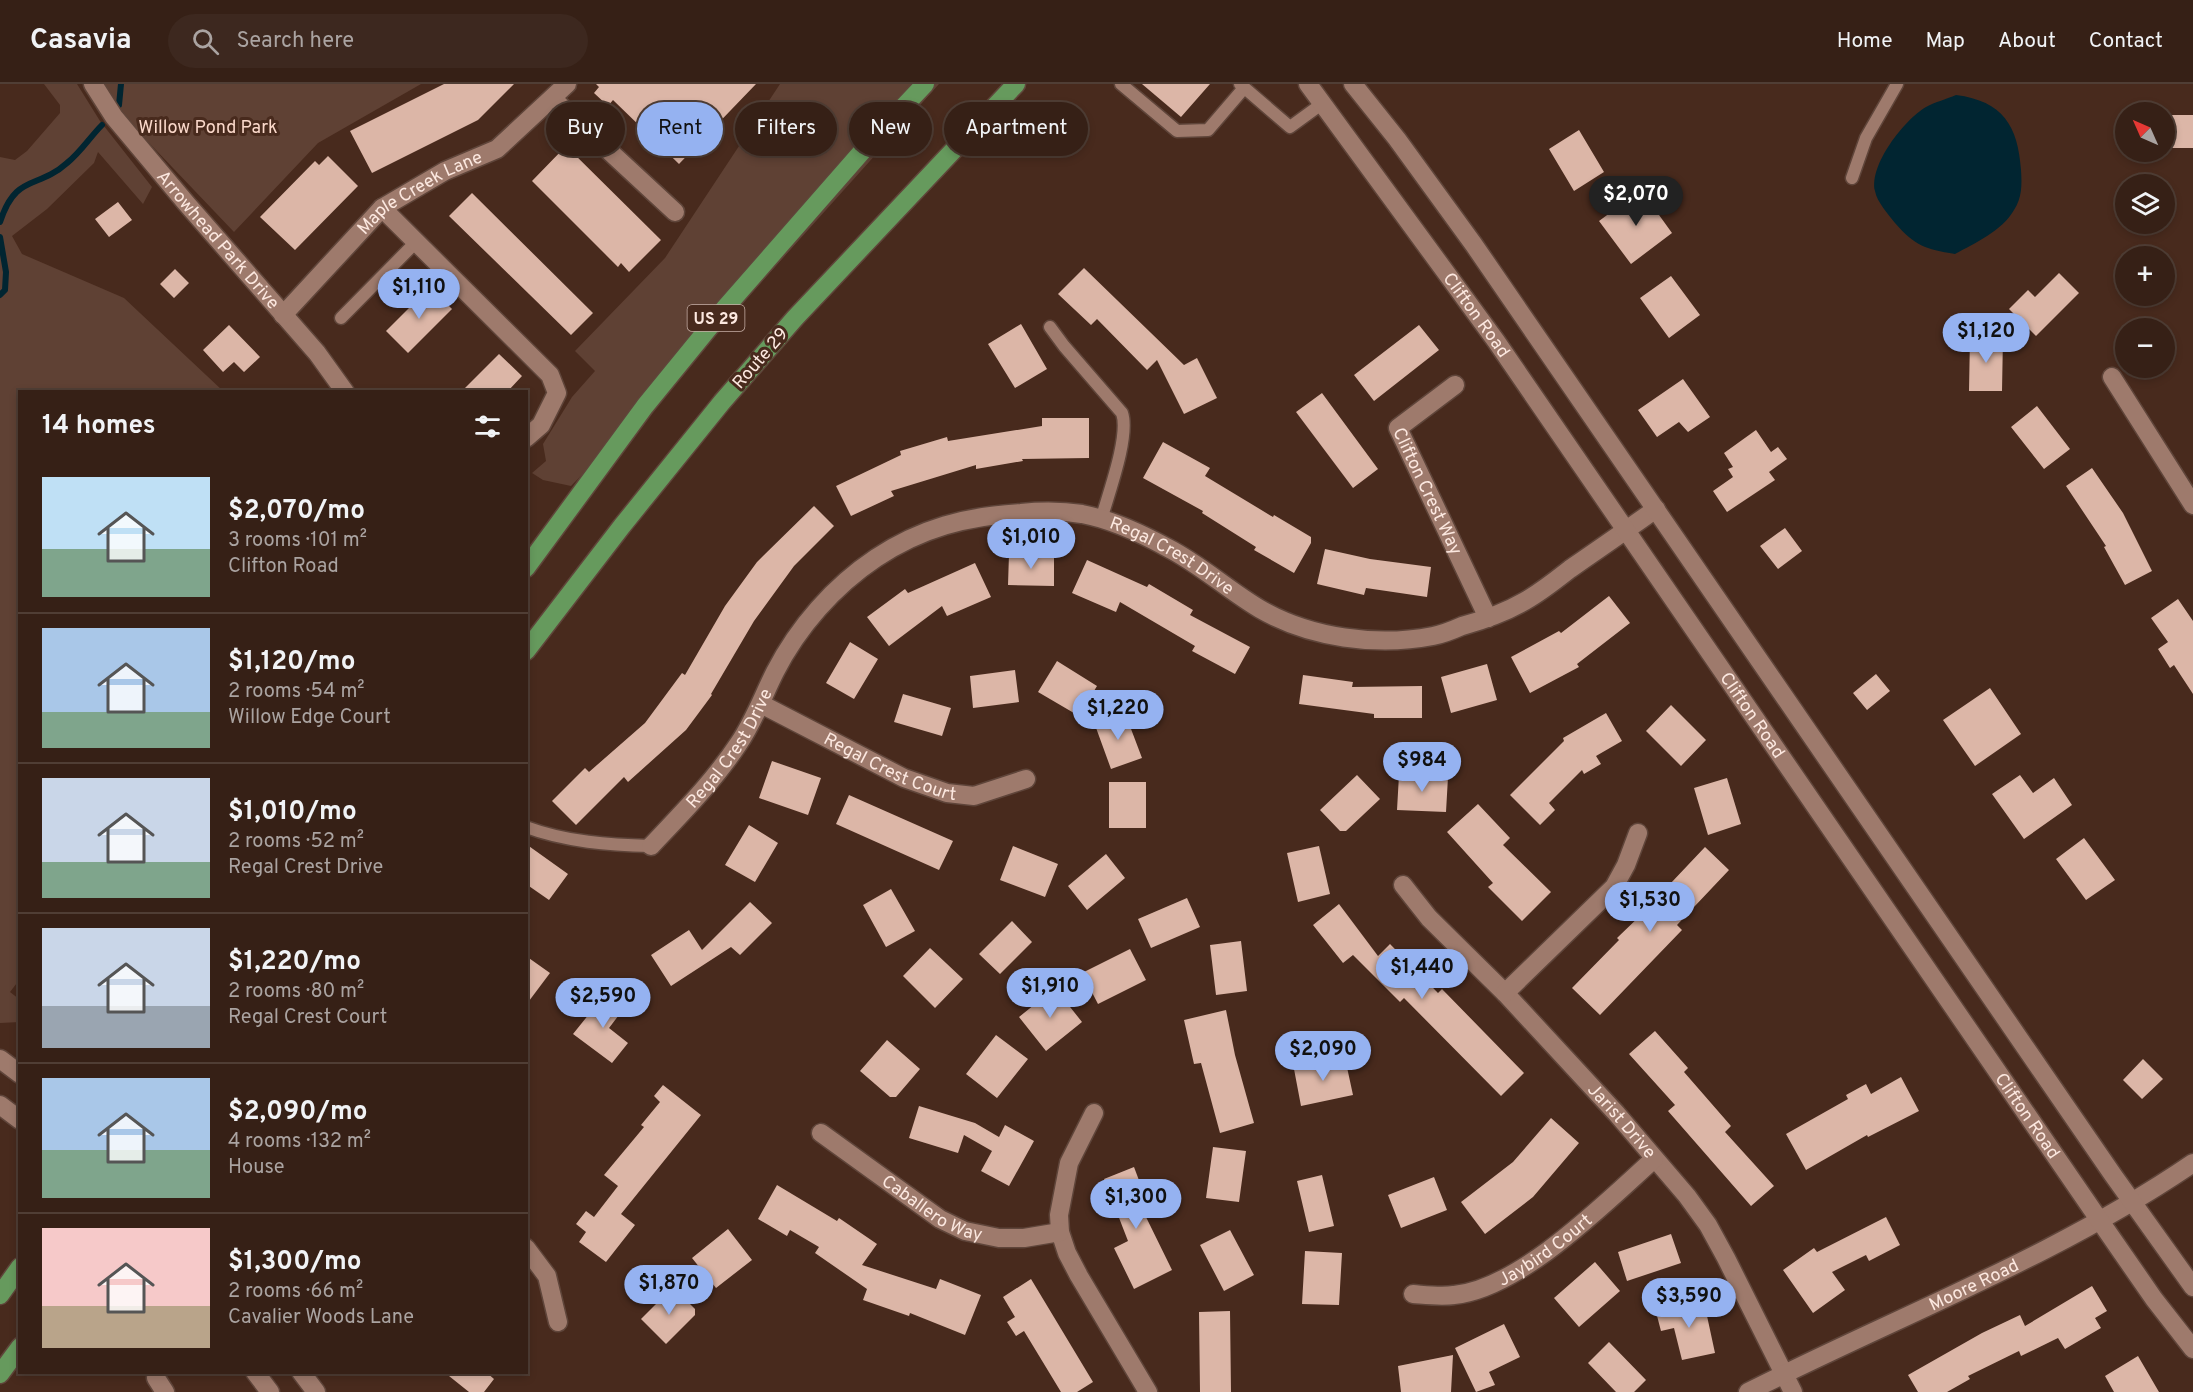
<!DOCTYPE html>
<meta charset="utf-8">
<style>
body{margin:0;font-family:Overpass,sans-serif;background:#3d281f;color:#f1f3f6;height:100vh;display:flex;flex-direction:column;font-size:22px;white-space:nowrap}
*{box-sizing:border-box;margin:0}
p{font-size:20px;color:#aaa3a1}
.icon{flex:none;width:33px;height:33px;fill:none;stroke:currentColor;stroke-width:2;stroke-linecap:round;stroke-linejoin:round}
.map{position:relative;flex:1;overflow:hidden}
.drawer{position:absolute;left:18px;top:306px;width:510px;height:984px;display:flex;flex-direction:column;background:#362016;border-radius:0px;box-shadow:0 3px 9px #0003,0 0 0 2px #503e35}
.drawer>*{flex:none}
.banner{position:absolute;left:546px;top:18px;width:570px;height:54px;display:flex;gap:12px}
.needle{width:39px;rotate:315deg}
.tools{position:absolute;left:2115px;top:18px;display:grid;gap:12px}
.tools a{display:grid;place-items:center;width:60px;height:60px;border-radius:50%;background:#362016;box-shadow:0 3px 9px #0003,0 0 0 2px #503e35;font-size:30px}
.price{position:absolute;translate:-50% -51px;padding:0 14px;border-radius:21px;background:#95b2f1;color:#111;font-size:20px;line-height:39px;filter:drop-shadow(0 2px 3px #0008)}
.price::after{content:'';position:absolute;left:50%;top:36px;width:18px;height:14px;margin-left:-9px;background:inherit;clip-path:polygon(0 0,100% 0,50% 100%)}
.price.current{background:#222;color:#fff}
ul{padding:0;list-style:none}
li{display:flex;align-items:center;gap:18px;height:150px;padding:0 24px}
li+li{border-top:2px solid #503e35}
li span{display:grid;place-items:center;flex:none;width:168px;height:120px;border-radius:0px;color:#555}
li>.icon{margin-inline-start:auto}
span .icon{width:72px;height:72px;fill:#fffc;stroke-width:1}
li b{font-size:26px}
h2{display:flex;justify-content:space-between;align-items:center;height:72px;padding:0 24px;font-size:26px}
.pill{padding:0 21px;border-radius:27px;background:#362016;box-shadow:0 3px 9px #0003,0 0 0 2px #503e35;font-size:21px;line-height:54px}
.pill.current{background:#95b2f1;color:#111}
header{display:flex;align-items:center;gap:36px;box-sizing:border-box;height:84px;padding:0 30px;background:#362016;border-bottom:2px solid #503e35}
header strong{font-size:28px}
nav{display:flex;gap:33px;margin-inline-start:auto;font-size:21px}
.search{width:420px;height:54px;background:#3d281f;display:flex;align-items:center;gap:15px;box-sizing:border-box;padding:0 21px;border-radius:33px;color:#aaa3a1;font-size:22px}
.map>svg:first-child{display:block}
.green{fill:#5f4134}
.water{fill:#012531}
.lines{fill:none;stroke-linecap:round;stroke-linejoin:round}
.stream{stroke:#012531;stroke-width:6}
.building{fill:#dcb6a7}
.lane-casing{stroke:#5f453a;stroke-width:15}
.street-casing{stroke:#5f453a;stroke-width:21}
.secondary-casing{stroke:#5f453a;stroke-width:21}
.primary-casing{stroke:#5f453a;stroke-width:21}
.lane{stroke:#9e7a6c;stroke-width:12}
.street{stroke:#9e7a6c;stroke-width:18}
.secondary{stroke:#9e7a6c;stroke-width:18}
.primary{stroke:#669a5d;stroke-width:18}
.labels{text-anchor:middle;stroke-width:6;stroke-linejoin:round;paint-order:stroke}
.shield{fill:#482a1d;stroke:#c6afa6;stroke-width:1.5}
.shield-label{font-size:16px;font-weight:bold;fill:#fce8e0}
.park-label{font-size:18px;fill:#fbd9cb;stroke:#482a1d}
.street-label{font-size:18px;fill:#fce8e0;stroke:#482a1d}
</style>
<header>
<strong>Casavia</strong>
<div class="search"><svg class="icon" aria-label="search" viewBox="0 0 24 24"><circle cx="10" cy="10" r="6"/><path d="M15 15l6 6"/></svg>Search here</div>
<nav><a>Home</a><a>Map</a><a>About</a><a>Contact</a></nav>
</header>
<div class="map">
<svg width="2193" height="1308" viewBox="0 0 2193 1308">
<rect width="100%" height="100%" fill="#482a1d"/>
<path class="green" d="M44 0H77L100 37 152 103 143 120 98 68 94 79 47 125 12 152 22 170 124 214 223 307 20 308V895L10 908 19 915 20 938 0 939V73L15 76 27 67 60 29V21Z
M103 0H421L318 59 234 148 132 41Z
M780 0H939L651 321 571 402 543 396 532 389 546 377 543 360 572 313 595 287 575 267 665 174Z"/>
<path class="water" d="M1956 11C2003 17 2018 42 2021 86 2022 101 2022 114 2014 126 2002 147 1975 159 1955 170 1925 165 1915 162 1895 139 1888 130 1877 118 1875 107 1869 81 1904 36 1926 23 1935 18 1947 15 1956 11Z"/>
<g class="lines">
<path class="stream" d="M119 21 121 0
M0 138C16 89 37 106 67 79 80 69 90 53 102 41
M0 153 6 188 5 206 0 211"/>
</g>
<path class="building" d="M444 0H514L478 36 372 89 350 47Z
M596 0H756L679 80 613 16 608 22 594 9 599 3Z
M1142 0H1210L1181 33Z
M2164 31H2193V64H2164Z
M1579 46 1604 88 1574 107 1549 65Z
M566 62 661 156 629 188 621 179 618 183 532 97Z
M328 72 358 102 295 166 260 133 315 77 319 81Z
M1641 106 1672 149 1631 180 1599 137Z
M472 109 593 229 571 251 449 132Z
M118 118 132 136 109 153 95 135Z
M1084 184 1184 281 1197 274 1217 314 1184 330 1157 276 1147 286 1097 235 1091 241 1058 210Z
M175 185 189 199 174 214 160 200Z
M2059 189 2079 209 2036 252 2009 225 2028 206 2035 213Z
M1671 192 1700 231 1669 254 1640 214Z
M430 203 452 225 408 269 386 247Z
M1021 240 1047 285 1015 304 988 260Z
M229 241 260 273 244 288 234 278 223 288 203 266Z
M1419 241 1439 266 1374 317 1354 291Z
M1970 253H2003L2002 307H1969Z
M499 270 522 292 507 308H461Z
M1683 295 1710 333 1688 348 1679 338 1657 353 1638 326Z
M1322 309 1378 385 1353 404 1296 328Z
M2037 322 2070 365 2044 385 2011 343Z
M1042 334H1089V374L1022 375 1023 377 976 385V381L891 407 894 412 851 432 836 402 901 371 900 367 947 353 948 357 1042 342Z
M1756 346 1771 368 1778 363 1787 375 1769 388 1775 396 1727 428 1713 407 1733 393 1728 385 1733 383 1724 369Z
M1163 358 1210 384 1205 392 1273 433 1274 431 1311 453V459L1294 489 1254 466 1256 463 1202 429 1203 427 1143 394Z
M2092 384 2123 429 2152 487 2125 501 2104 463 2106 462 2066 402Z
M814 422 834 442 794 482 754 537 711 610 712 611 686 646 628 698 624 693 576 741 552 717 585 684 589 688 645 639 682 589 685 591 725 522 757 478Z
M1785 444 1802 467 1778 485 1760 462Z
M1325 465 1370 475 1431 483 1427 513 1366 504 1364 511 1317 500Z
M1009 470H1054V502L1008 501Z
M1087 476 1147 503 1149 500 1193 526 1190 531 1250 563 1235 590 1192 567 1195 562 1120 518 1116 528 1072 509Z
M975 479 991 513 947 532 942 522 889 562 867 533 905 505 908 509Z
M1609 512 1630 539 1577 580 1579 583 1530 609 1511 573 1559 547 1561 549Z
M2178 515 2193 537V610L2174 581 2170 584 2158 565 2168 558 2151 534Z
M850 558 878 575 854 615 826 599Z
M1057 577 1097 602 1079 632 1038 608Z
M1487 580 1497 616 1451 629 1441 593Z
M1015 586 1019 618 973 624 970 592Z
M1876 590 1890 607 1867 626 1853 609Z
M1303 591 1353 598 1352 603 1422 602V634H1374V630L1299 620Z
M1990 604 2021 650 1975 682 1943 636Z
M903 610 951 624 942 652 894 638Z
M1671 621 1706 656 1681 682 1646 647Z
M1125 629 1142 674 1111 685 1095 641Z
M1606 629 1622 657 1596 672 1601 680 1584 690 1582 686 1549 719 1555 726 1540 741 1510 711 1564 657 1563 654Z
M772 677 821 694 808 731 759 714Z
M1357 691 1380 715 1346 747H1340L1320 726Z
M1399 691 1448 693 1446 728 1397 726Z
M2020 691 2033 709 2054 694 2072 721 2024 755 1992 710Z
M1727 694 1741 740 1708 751 1694 704Z
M1109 698H1146V744H1109Z
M849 711 953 757 939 786 836 740Z
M1478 720 1510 754 1503 761 1551 808 1522 837 1488 803 1493 799 1447 748Z
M749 741 778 759 755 798 725 781Z
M2084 754 2115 796 2086 816 2056 775Z
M526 760 568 790 549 816 526 800Z
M1013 762 1058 780 1045 813 1000 796Z
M1319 762 1330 810 1298 818 1287 769Z
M1705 763 1729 786 1677 841 1682 846 1600 931 1572 904 1619 856 1617 854 1671 802 1670 800Z
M1106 770 1125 794 1087 826 1068 802Z
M891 805 915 847 886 863 863 821Z
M1187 814 1200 843 1151 864 1138 835Z
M750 818 772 839 740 871 731 863 671 902 651 871 689 846 702 866Z
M1339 820 1378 872 1390 860 1438 909 1442 905 1524 989 1501 1012 1404 914 1400 918 1353 871 1343 879 1313 841Z
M1012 837 1032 858 1000 890 979 870Z
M1241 857 1247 907 1216 911 1210 861Z
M930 864 963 895 935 924 903 892Z
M1130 865 1146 896 1098 920 1082 889Z
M526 872 550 889 526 921Z
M1055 904 1082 938 1046 967 1019 933Z
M606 909 625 923 609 944 628 959 612 979 573 950Z
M1226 926 1235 971 1254 1039 1220 1049 1201 979 1194 980 1184 936Z
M1655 947 1688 984 1684 988 1731 1042 1725 1048 1774 1102 1751 1122 1668 1027 1675 1021 1629 970Z
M996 951 1028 975 997 1014 966 990Z
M887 956 920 985 896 1013H890L860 987Z
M1345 974 1353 1011 1301 1022 1294 985Z
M2143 975 2163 995 2142 1015 2123 996Z
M1901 993 1919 1027 1868 1053 1867 1051 1806 1086 1786 1050 1848 1015 1846 1011 1866 1000 1871 1010Z
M663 1001 701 1031 621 1130 635 1141 606 1178 579 1158 586 1148 576 1140 586 1127 594 1133 618 1102 604 1091 644 1043 641 1041 660 1018 654 1012Z
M919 1022 975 1039 999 1053 1005 1041 1034 1057 1009 1102 981 1087 992 1067 964 1051 958 1069 909 1054Z
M1551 1034 1579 1059 1533 1113 1485 1150 1461 1118 1513 1078Z
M1213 1063 1246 1067 1239 1118 1206 1114Z
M1134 1083 1152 1131 1146 1133 1172 1186 1134 1205 1114 1164 1128 1157 1104 1095Z
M1322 1091 1334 1142 1309 1148 1297 1097Z
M1434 1093 1447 1126 1401 1144 1388 1111Z
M777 1101 837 1137 839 1134 877 1160 862 1181 936 1205 940 1195 981 1211 965 1251 910 1229 909 1232 863 1216 867 1205 815 1169 819 1163 790 1146 787 1152 758 1135Z
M1886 1133 1900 1161 1869 1177 1866 1171 1832 1188 1845 1206 1813 1229 1783 1186 1814 1164 1817 1168Z
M728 1145 752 1176 716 1204 692 1174Z
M1230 1146 1254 1191 1224 1207 1200 1161Z
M1671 1150 1681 1179 1627 1197 1618 1168Z
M1305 1167 1342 1169 1339 1221 1302 1220Z
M1595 1178 1620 1207 1579 1243 1554 1214Z
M1031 1195 1093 1298 1077 1308H1061L1024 1247 1016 1252 1007 1238 1015 1233 1003 1213Z
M2092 1202 2107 1227 2095 1234 2101 1244 2065 1265 2058 1254 2021 1272 2019 1267 1968 1292 1970 1295 1947 1308H1918L1908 1291 1982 1249 2020 1231 2025 1242Z
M673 1203 695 1225V1231L666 1260 641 1235Z
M1704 1218 1715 1269 1682 1276 1674 1244 1661 1247 1656 1228Z
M1230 1227 1231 1308H1200L1199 1228Z
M1504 1240 1520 1273 1489 1288 1495 1301 1476 1308 1455 1264Z
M1609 1258 1646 1296 1634 1308H1616L1588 1279Z
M1453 1271 1451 1308H1401L1398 1282Z
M2138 1272 2159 1308H2114L2105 1292Z
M444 1288H486L494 1295 484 1308H469Z"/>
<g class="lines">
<g class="lane-casing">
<path id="lane" d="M1121 0 1177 47 1208 46 1244 4
M1240 0 1290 43 1323 19
M1852 94 1866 54 1897 0
M341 234 416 158
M1050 243 1064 262 1122 329C1130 352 1108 411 1101 436
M526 743C566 758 610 761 651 762"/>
</g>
<g class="street-casing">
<g id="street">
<path id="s1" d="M93 0 114 33 186 119 317 269 345 308"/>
<path d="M553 15 675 128"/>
<path d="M382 124 550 291 557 309 541 341 526 354"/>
<path id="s2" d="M283 231 382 124 445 87 497 65 567 0"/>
<path d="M2112 293 2193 421"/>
<path id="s3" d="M1455 301 1398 344 1488 534"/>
<path id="s4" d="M761 620 904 694 947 709 974 712 1026 695"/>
<path id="s5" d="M651 762C682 729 714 697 739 659 754 637 763 612 775 588 798 543 834 502 876 474 921 444 967 432 1021 429 1041 427 1062 427 1082 430 1109 435 1144 451 1168 464 1201 481 1228 506 1260 525 1310 554 1377 563 1433 552 1443 550 1453 546 1462 542 1484 536 1506 528 1525 517 1541 508 1556 496 1570 485 1599 465 1628 445 1656 425"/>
<path id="s6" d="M1403 801 1429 834 1505 909 1616 1029 1687 1112 1708 1141 1726 1174 1793 1308"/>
<path d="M1505 909 1614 803 1626 781 1638 749"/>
<path d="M1094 1029 1069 1079 1059 1131 1060 1148 1067 1169 1079 1192 1148 1308"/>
<path id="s7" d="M821 1049 940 1135 965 1147 999 1154H1024L1060 1148"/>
<path d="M526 1164 547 1192 558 1238"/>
<path id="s8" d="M1413 1210C1426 1211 1441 1213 1454 1211 1520 1205 1606 1118 1654 1075"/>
<path d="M156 1294 165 1308"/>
<path id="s9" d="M1748 1308C1896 1233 2057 1172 2193 1079"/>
</g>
</g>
<g class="secondary-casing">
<g id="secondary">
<path id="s10" d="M1308 0 1496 257 2100 1137 2154 1215 2193 1265"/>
<path d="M1353 0 1397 55 1474 161 2113 1091 2193 1203"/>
<path d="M0 975 20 990"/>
<path d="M0 1021 20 1036"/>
<path d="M255 1288 270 1308"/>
<path d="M301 1288 316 1308"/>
</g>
</g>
<g class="primary-casing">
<path id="primary" d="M526 484 645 322 725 224 873 55 925 0
M526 567 622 442 722 318 795 234 1016 0
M0 1211 20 1183
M0 1290 20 1263"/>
</g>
<use href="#lane" class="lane"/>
<use href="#street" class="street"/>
<use href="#secondary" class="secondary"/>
<use href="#primary" class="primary"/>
</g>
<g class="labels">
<rect class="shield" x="687.5" y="221" width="57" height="26" rx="4.5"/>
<g class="shield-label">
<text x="716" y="240">US 29</text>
</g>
<g class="park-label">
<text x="208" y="49">Willow Pond Park</text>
</g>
<g class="street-label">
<text dy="6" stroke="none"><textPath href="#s2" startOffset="186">Maple Creek Lane</textPath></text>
<text dy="6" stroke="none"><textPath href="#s1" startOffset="200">Arrowhead Park Drive</textPath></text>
<text dy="6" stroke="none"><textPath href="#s10" startOffset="286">Clifton Road</textPath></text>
<text transform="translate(760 274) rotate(-49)" y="6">Route 29</text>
<text dy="6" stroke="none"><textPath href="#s3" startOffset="141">Clifton Crest Way</textPath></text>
<text dy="6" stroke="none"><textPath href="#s5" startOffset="684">Regal Crest Drive</textPath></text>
<text dy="6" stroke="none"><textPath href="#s10" startOffset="772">Clifton Road</textPath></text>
<text dy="6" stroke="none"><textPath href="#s5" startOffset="126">Regal Crest Drive</textPath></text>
<text dy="6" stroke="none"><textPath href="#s4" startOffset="144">Regal Crest Court</textPath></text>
<text dy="6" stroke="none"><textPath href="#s10" startOffset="1258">Clifton Road</textPath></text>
<text dy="6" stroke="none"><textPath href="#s6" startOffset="322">Jarist Drive</textPath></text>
<text dy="6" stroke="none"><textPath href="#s7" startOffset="135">Caballero Way</textPath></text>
<text dy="6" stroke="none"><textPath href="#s8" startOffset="144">Jaybird Court</textPath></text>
<text dy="6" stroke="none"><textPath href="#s9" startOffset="250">Moore Road</textPath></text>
</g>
</g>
</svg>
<div class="tools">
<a><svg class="needle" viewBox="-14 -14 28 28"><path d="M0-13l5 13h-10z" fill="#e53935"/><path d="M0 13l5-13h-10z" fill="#aaa3a1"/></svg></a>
<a><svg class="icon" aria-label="layers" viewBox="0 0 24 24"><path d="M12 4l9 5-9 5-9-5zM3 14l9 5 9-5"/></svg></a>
<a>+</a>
<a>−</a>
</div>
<b class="price current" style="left:1636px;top:143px">$2,070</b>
<b class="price" style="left:419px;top:236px">$1,110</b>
<b class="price" style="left:1986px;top:280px">$1,120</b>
<b class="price" style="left:1031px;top:486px">$1,010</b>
<b class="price" style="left:1118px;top:657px">$1,220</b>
<b class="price" style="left:1422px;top:709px">$984</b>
<b class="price" style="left:1650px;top:849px">$1,530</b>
<b class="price" style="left:1422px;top:916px">$1,440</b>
<b class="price" style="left:1050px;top:935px">$1,910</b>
<b class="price" style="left:603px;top:945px">$2,590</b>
<b class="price" style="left:1323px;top:998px">$2,090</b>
<b class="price" style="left:1136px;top:1146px">$1,300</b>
<b class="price" style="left:669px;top:1232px">$1,870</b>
<b class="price" style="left:1689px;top:1245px">$3,590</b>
<div class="banner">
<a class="pill">Buy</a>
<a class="pill current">Rent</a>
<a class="pill">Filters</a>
<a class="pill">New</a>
<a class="pill">Apartment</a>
</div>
<section class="drawer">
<h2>14 homes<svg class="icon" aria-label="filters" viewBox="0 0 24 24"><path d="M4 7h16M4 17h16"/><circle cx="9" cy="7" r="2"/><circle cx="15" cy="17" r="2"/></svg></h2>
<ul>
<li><span style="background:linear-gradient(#bfe0f5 60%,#7fa58c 0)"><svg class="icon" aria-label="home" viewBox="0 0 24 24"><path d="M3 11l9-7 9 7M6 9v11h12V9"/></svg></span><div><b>$2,070/mo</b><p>3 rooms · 101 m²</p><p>Clifton Road</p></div></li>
<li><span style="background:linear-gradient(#a9c7e8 70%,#7fa58c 0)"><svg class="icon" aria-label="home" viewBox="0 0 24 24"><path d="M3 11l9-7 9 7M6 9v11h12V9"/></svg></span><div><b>$1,120/mo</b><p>2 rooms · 54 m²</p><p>Willow Edge Court</p></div></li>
<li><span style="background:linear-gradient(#c9d6e8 70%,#7fa58c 0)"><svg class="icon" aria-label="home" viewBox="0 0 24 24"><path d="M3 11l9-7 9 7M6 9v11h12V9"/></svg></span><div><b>$1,010/mo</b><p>2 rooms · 52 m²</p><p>Regal Crest Drive</p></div></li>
<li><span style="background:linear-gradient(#c9d6e8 65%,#9aa5b1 0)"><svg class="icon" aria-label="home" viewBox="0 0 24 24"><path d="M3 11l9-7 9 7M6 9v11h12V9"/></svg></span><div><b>$1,220/mo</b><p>2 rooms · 80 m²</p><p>Regal Crest Court</p></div></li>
<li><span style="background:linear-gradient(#a9c7e8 60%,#7fa58c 0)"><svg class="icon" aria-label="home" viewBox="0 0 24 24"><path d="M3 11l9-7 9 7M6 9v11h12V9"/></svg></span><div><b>$2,090/mo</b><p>4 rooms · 132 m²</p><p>House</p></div></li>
<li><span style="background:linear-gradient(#f6c9c9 65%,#b9a48a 0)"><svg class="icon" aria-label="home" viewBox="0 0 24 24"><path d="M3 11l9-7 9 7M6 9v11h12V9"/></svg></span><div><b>$1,300/mo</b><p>2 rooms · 66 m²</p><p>Cavalier Woods Lane</p></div></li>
</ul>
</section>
</div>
